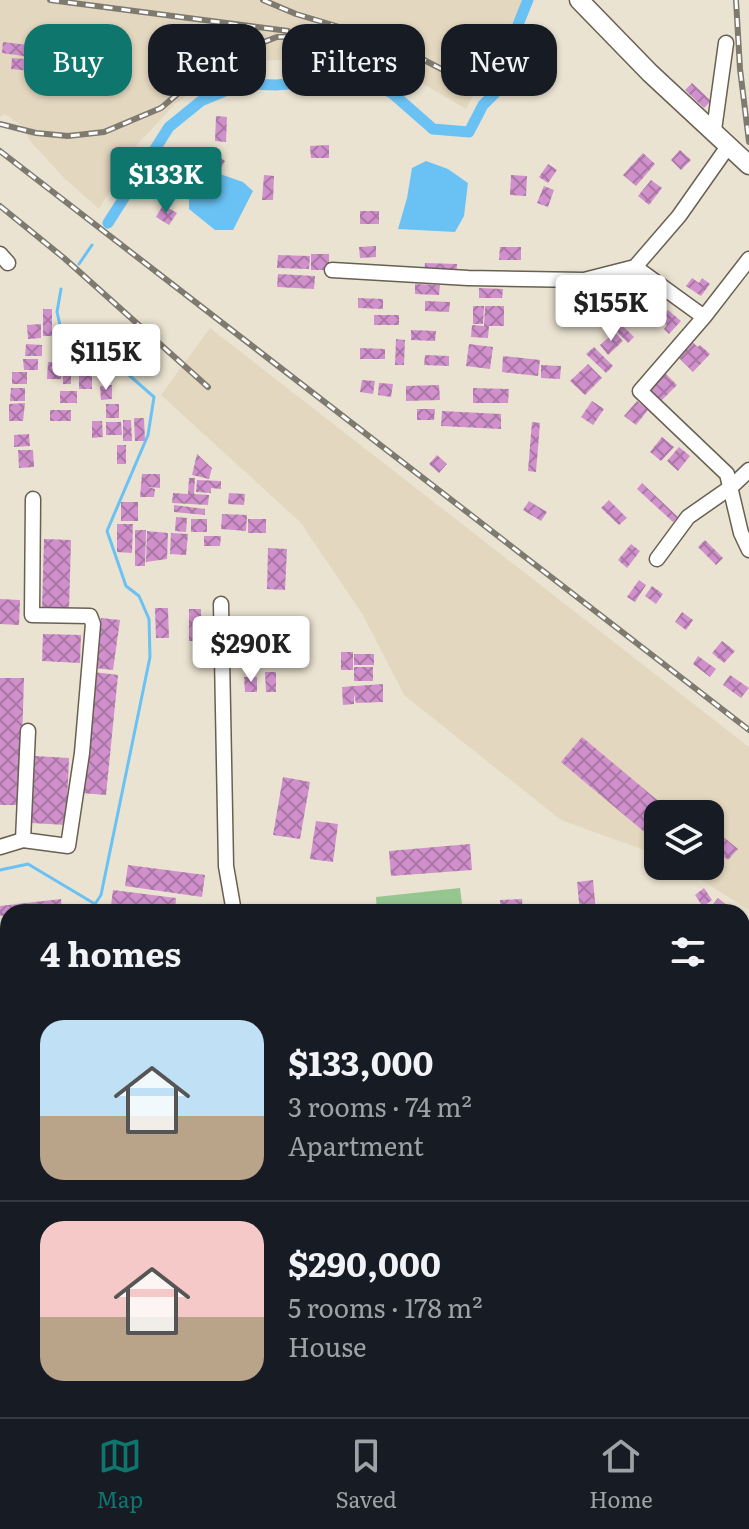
<!DOCTYPE html>
<meta charset="utf-8">
<style>
body{margin:0;font-family:Literata,serif;background:#242831;color:#f1f3f6;height:100vh;display:flex;flex-direction:column;font-size:30px;white-space:nowrap}
*{box-sizing:border-box;margin:0}
p{font-size:26px;color:#9ea1a6}
.icon{flex:none;width:44px;height:44px;fill:none;stroke:currentColor;stroke-width:2;stroke-linecap:round;stroke-linejoin:round}
.map{position:relative;flex:1;overflow:hidden}
.details{position:absolute;left:0px;top:904px;width:750px;height:514px;display:flex;flex-direction:column;background:#171b24;border-radius:24px 24px 0 0;box-shadow:0 2px 6px #0004}
.details>*{flex:none}
.top-card{position:absolute;left:24px;top:24px;width:702px;height:72px;display:flex;gap:16px}
.controls{position:absolute;left:644px;top:800px;display:grid;gap:16px}
.controls a{display:grid;place-items:center;width:80px;height:80px;border-radius:16px;background:#171b24;box-shadow:0 2px 6px #0004;font-size:40px}
.price{position:absolute;translate:-50% -68px;padding:0 18px;border-radius:8px;background:#fff;color:#222;font-size:26px;line-height:52px;filter:drop-shadow(0 2px 4px #0008)}
.price::after{content:'';position:absolute;left:50%;top:48px;width:24px;height:18px;margin-left:-12px;background:inherit;clip-path:polygon(0 0,100% 0,50% 100%)}
.price.active{background:#0f766e;color:#fff}
ul{padding:0;list-style:none}
li{display:flex;align-items:center;gap:24px;height:200px;padding:0 40px}
li+li{border-top:2px solid #363941}
li span{display:grid;place-items:center;flex:none;width:224px;height:160px;border-radius:24px;color:#555}
li>.icon{margin-inline-start:auto}
span .icon{width:96px;height:96px;fill:#fffc;stroke-width:1}
li b{font-size:34px}
h2{display:flex;justify-content:space-between;align-items:center;height:96px;padding:0 40px;font-size:34px}
.chip{padding:0 28px;border-radius:24px;background:#171b24;box-shadow:0 2px 6px #0004;font-size:28px;line-height:72px}
.chip.active{background:#0f766e;color:#fff}
.menu{display:flex;justify-content:space-around;align-items:center;height:112px;border-top:2px solid #363941;background:#171b24;font-size:22px;color:#9ea1a6}
.menu a{display:grid;justify-items:center;gap:4px}
.menu .active{color:#0f766e}
.map>svg:first-child{display:block}
.built{fill:#e3d7bf}
.grass{fill:#95c690}
.park{fill:url(#park-tufts)}
.water{fill:#6ac2f4}
.lines{fill:none;stroke-linecap:round;stroke-linejoin:round}
.stream{stroke:#6ac2f4;stroke-width:3}
.canal{stroke:#6ac2f4;stroke-width:11}
.building{fill:url(#building-cross-hatch)}
.minor-casing{stroke:#686152;stroke-width:17}
.major-casing{stroke:#686152;stroke-width:21}
.minor{stroke:#fff;stroke-width:14}
.major{stroke:#fff;stroke-width:18}
.rail-casing{stroke:#7f7a6f;stroke-width:6}
.rail{stroke:#fff;stroke-width:3;stroke-dasharray:9;stroke-linecap:butt}
</style>
<div class="map">
<svg width="749" height="1417" viewBox="0 0 749 1417">
<defs>
<pattern id="park-tufts" width="24" height="20" patternUnits="userSpaceOnUse" patternTransform="scale(2)"><rect width="24" height="20" fill="#95c690"/><path d="M3 7l-1-3M5 7V3M7 7l1-3M15 17l-1-3M17 17v-4M19 17l1-3" fill="none" stroke="#7ba276"/></pattern>
<pattern id="building-cross-hatch" width="8" height="8" patternUnits="userSpaceOnUse" patternTransform="scale(2)"><rect width="8" height="8" fill="#d090cc"/><path d="M0 0l8 8M0 8l8-8" fill="none" stroke="#aa77a6"/></pattern>
</defs>
<rect width="100%" height="100%" fill="#ebe3d1"/>
<path class="built" d="M0 0H524L466 109 425 85 349 58 256 61 216 74 176 103 134 148 99 209 64 178 30 141 22 126 5 114 0 117Z
M210 328 749 747V910L679 866H710V814H658V855L561 820 404 695 363 615 300 522 161 395Z"/>
<path class="grass" d="M460 888 463 912H377L376 897Z"/>
<path class="park" d="M8 1370V1410H66L64 1417H0V1404Z"/>
<path class="water" d="M426 161 448 169 468 183 464 216 455 232 398 229 407 198 412 168Z
M220 174 243 182 253 191 233 230H215L189 209V196L198 177Z"/>
<g class="lines">
<path class="stream" d="M79 264 92 245
M0 870 28 864 95 904 101 895 150 657 149 619 139 596 126 586 107 531 148 435 154 397 114 362 65 347 57 312 61 289"/>
<path class="canal" d="M108 223 169 127 201 101 242 84 276 85 340 79 370 84 392 93 433 129 469 132 483 105 496 92 506 54 528 0"/>
</g>
<path class="building" d="M3 42 53 48 51 60 2 53Z
M65 52 121 58 119 77 63 71Z
M373 52 399 63 396 70 370 59Z
M12 58 51 61V73L11 69Z
M692 83 711 101 704 108 685 90Z
M216 116 227 117 226 142 215 141Z
M329 145V158H311L310 146Z
M193 149 203 159 191 172 180 162Z
M680 150 691 160 681 170 671 160Z
M212 152 225 161 218 173 205 164Z
M643 153 655 164 636 186 623 175Z
M167 159 175 166 158 185 150 178Z
M548 164 557 170 548 183 539 177Z
M175 171 181 176 166 197 160 193Z
M264 175 274 176 273 200H262Z
M511 175 527 176 526 196 510 195Z
M651 180 662 188 649 205 638 196Z
M544 186 554 190 548 207 537 203Z
M163 205 177 213 169 225 156 217Z
M360 211H379V224H360Z
M376 246V257L360 258 359 247Z
M500 247H521V260H499Z
M311 254H329V270H311Z
M278 255 310 256 309 269 277 268Z
M425 263 457 264 456 275 424 274Z
M278 274 315 276 314 289 277 287Z
M692 278 699 283 702 278 710 284 701 296 686 286Z
M415 284 440 285 439 295 415 294Z
M653 284 664 295 648 312 636 300Z
M479 288 503 289 502 298H479Z
M358 298 383 299V309L358 308Z
M425 301 450 302 449 312 425 311Z
M473 306H484L483 324H473Z
M485 306H504V326H489L488 338 471 337 472 325 484 326Z
M43 309H52V336H43Z
M628 309 639 320 631 327 620 316Z
M668 310 681 321 669 334 664 329 667 325 660 319Z
M374 315H399V325H374Z
M619 322 634 337 628 343 613 328Z
M41 324V338L28 339 27 325Z
M411 330 436 331 435 341 411 340Z
M615 332 623 341 608 355 600 345Z
M396 339 405 340 404 365H395Z
M691 341 698 347 700 345 710 354 693 372 675 354Z
M26 344 42 345V356H25Z
M469 344 493 347 490 369 466 366Z
M594 347 613 366 606 373 586 354Z
M360 348 385 349V359H360Z
M425 355 449 356V366L424 365Z
M503 356 540 360 538 376 502 372Z
M23 359H38V370H24Z
M63 360H71V384H63Z
M48 362H62L61 379H47Z
M588 364 602 378 585 395 570 381Z
M541 365 561 366 560 379 541 378Z
M12 372H27V384H12Z
M664 372 677 385 660 402 647 389Z
M79 376H92V389H79Z
M362 380 375 381 373 394 360 392Z
M379 383 393 384 391 397 378 395Z
M112 385V399L101 400 100 386Z
M439 385 440 400 406 401V386Z
M11 388H25V401H10Z
M473 388 509 389 508 403H473Z
M60 391H77V403H60Z
M592 401 604 409 593 425 581 417Z
M637 401 648 410 636 425 624 416Z
M25 403 23 421H9V404Z
M106 404H119V418H106Z
M417 409H435L434 420H417Z
M50 410H71V421H50Z
M442 411 501 414V429L441 426Z
M134 418H144L145 441H135Z
M123 420H131L132 441H123Z
M92 421H102L103 437 92 438Z
M106 422H121L122 435H106Z
M532 422 540 423 536 472 528 471Z
M29 434 30 446 14 447V435Z
M662 437 674 447 661 461 650 452Z
M117 445H126V464H117Z
M679 447 690 456 678 471 667 461Z
M18 450H33L34 467 19 468Z
M197 454 212 468 209 479 192 475Z
M437 455 447 464 439 473 429 464Z
M142 474H160V488L148 487 155 489 154 497H140Z
M189 478H195L194 494 209 495 208 505 172 503 173 493 188 494Z
M197 480 221 481V489L211 488V493L196 492Z
M642 483 678 517 673 522 637 489Z
M229 493 245 494 244 505 228 504Z
M609 500 627 518 619 525 601 508Z
M529 501 547 512 541 521 523 510Z
M121 502H138V521H121Z
M174 505 205 509V515L174 512Z
M222 514 247 515 246 531 221 529Z
M176 517 187 518 186 532 175 531Z
M191 519H207V532H191Z
M248 519H266V533H248Z
M117 524H133L132 553 117 552Z
M135 530H146L145 566H135Z
M147 531 168 533 167 559 146 562Z
M171 533 188 534 186 555 170 554Z
M204 536H221L220 546H204Z
M44 539 71 540 69 610 42 609Z
M705 540 723 558 716 565 698 547Z
M631 544 640 551 627 568 618 560Z
M268 548 287 549 285 590 267 589Z
M639 580 646 585 635 602 627 597Z
M652 586 663 594 656 604 645 596Z
M0 599 20 600 19 625 0 624Z
M155 608H168L169 638H156Z
M189 609H201V641H189Z
M682 612 693 620 686 630 675 622Z
M101 618 120 620 113 670 94 668Z
M271 624 272 634 253 635 252 625Z
M43 634 81 635 80 663 42 661Z
M722 641 735 651 724 663 712 653Z
M341 652H353V670H341Z
M354 654H374V665H354Z
M698 656 716 669 710 677 693 664Z
M354 667H373V681H354Z
M94 672 118 675 106 795 82 793Z
M265 672H276V692H266Z
M730 675 749 688 741 698 723 685Z
M244 677H257V692H245Z
M0 678H24L20 805H0Z
M383 684V702L356 703 354 694V704L343 705 342 687Z
M582 737 674 814H658V836L654 840 561 762Z
M35 756 69 758 66 825 31 823Z
M283 777 310 782 300 839 273 835Z
M316 821 338 824 333 862 310 859Z
M710 826 738 849 728 860 710 845Z
M470 844 472 870 391 876 389 851Z
M128 865 205 875 202 897 125 886Z
M593 880 596 912H580L577 882Z
M704 888 712 900 703 907 695 895Z
M113 890 176 898 175 912 111 905Z
M718 898 732 909 730 912H707Z
M61 899 62 908 8 912V915L0 916V906Z
M522 899 523 912H501L500 900Z
M0 1083 8 1086V1106L5 1114 0 1112Z
M1 1214H8V1266L0 1265Z
M144 1410H178L177 1417H143Z
M432 1410H457L461 1412 459 1417H429Z
M668 1410H728V1414H714V1417L669 1416Z"/>
<g class="lines">
<g class="minor-casing">
<path id="minor" d="M714 130 726 43
M0 254 8 263
M332 270 468 278 584 280 635 267 704 317 640 391 727 474 741 533 749 550
M624 301 635 267 679 216 729 145
M704 317 749 259
M657 559 688 517 731 487 749 470
M221 604 226 866 234 912
M23 840 68 846 82 753 93 624 90 616 32 615 33 499
M0 847 23 840 28 731
M0 1010 8 1002
M742 1070H749
M7 1075H8
M0 1123 8 1127
M641 1410 642 1417
M276 1417 277 1410"/>
</g>
<g class="major-casing">
<path id="major" d="M579 0 650 73 749 165
M0 1160 8 1164
M0 1175 8 1179
M497 1410 506 1417
M520 1410 529 1417"/>
</g>
<use href="#minor" class="minor"/>
<use href="#major" class="major"/>
<g class="rail-casing">
<path id="rail" d="M50 0 288 31
M263 0 296 14 346 29
M736 0 740 69 749 142
M0 124 36 133 68 136 104 132 161 108 194 80 243 50 277 37 363 34 401 48 474 86
M0 151 749 730
M0 206 64 258 208 387"/>
</g>
<use href="#rail" class="rail"/>
</g>
</svg>
<div class="controls">
<a><svg class="icon" aria-label="layers" viewBox="0 0 24 24"><path d="M12 4l9 5-9 5-9-5zM3 14l9 5 9-5"/></svg></a>
</div>
<b class="price active" style="left:166px;top:215px">$133K</b>
<b class="price" style="left:611px;top:343px">$155K</b>
<b class="price" style="left:106px;top:392px">$115K</b>
<b class="price" style="left:251px;top:684px">$290K</b>
<div class="top-card">
<a class="chip active">Buy</a>
<a class="chip">Rent</a>
<a class="chip">Filters</a>
<a class="chip">New</a>
</div>
<section class="details">
<h2>4 homes<svg class="icon" aria-label="filters" viewBox="0 0 24 24"><path d="M4 7h16M4 17h16"/><circle cx="9" cy="7" r="2"/><circle cx="15" cy="17" r="2"/></svg></h2>
<ul>
<li><span style="background:linear-gradient(#bfe0f5 60%,#b9a48a 0)"><svg class="icon" aria-label="home" viewBox="0 0 24 24"><path d="M3 11l9-7 9 7M6 9v11h12V9"/></svg></span><div><b>$133,000</b><p>3 rooms · 74 m²</p><p>Apartment</p></div></li>
<li><span style="background:linear-gradient(#f6c9c9 60%,#b9a48a 0)"><svg class="icon" aria-label="home" viewBox="0 0 24 24"><path d="M3 11l9-7 9 7M6 9v11h12V9"/></svg></span><div><b>$290,000</b><p>5 rooms · 178 m²</p><p>House</p></div></li>
</ul>
</section>
</div>
<nav class="menu">
<a class="active"><svg class="icon" aria-label="map" viewBox="0 0 24 24"><path d="M3 6l6-2 6 2 6-2v14l-6 2-6-2-6 2zM9 4v14M15 6v14"/></svg>Map</a>
<a><svg class="icon" aria-label="saved" viewBox="0 0 24 24"><path d="M7 4h10v16l-5-4-5 4z"/></svg>Saved</a>
<a><svg class="icon" aria-label="home" viewBox="0 0 24 24"><path d="M3 11l9-7 9 7M6 9v11h12V9"/></svg>Home</a>
</nav>
